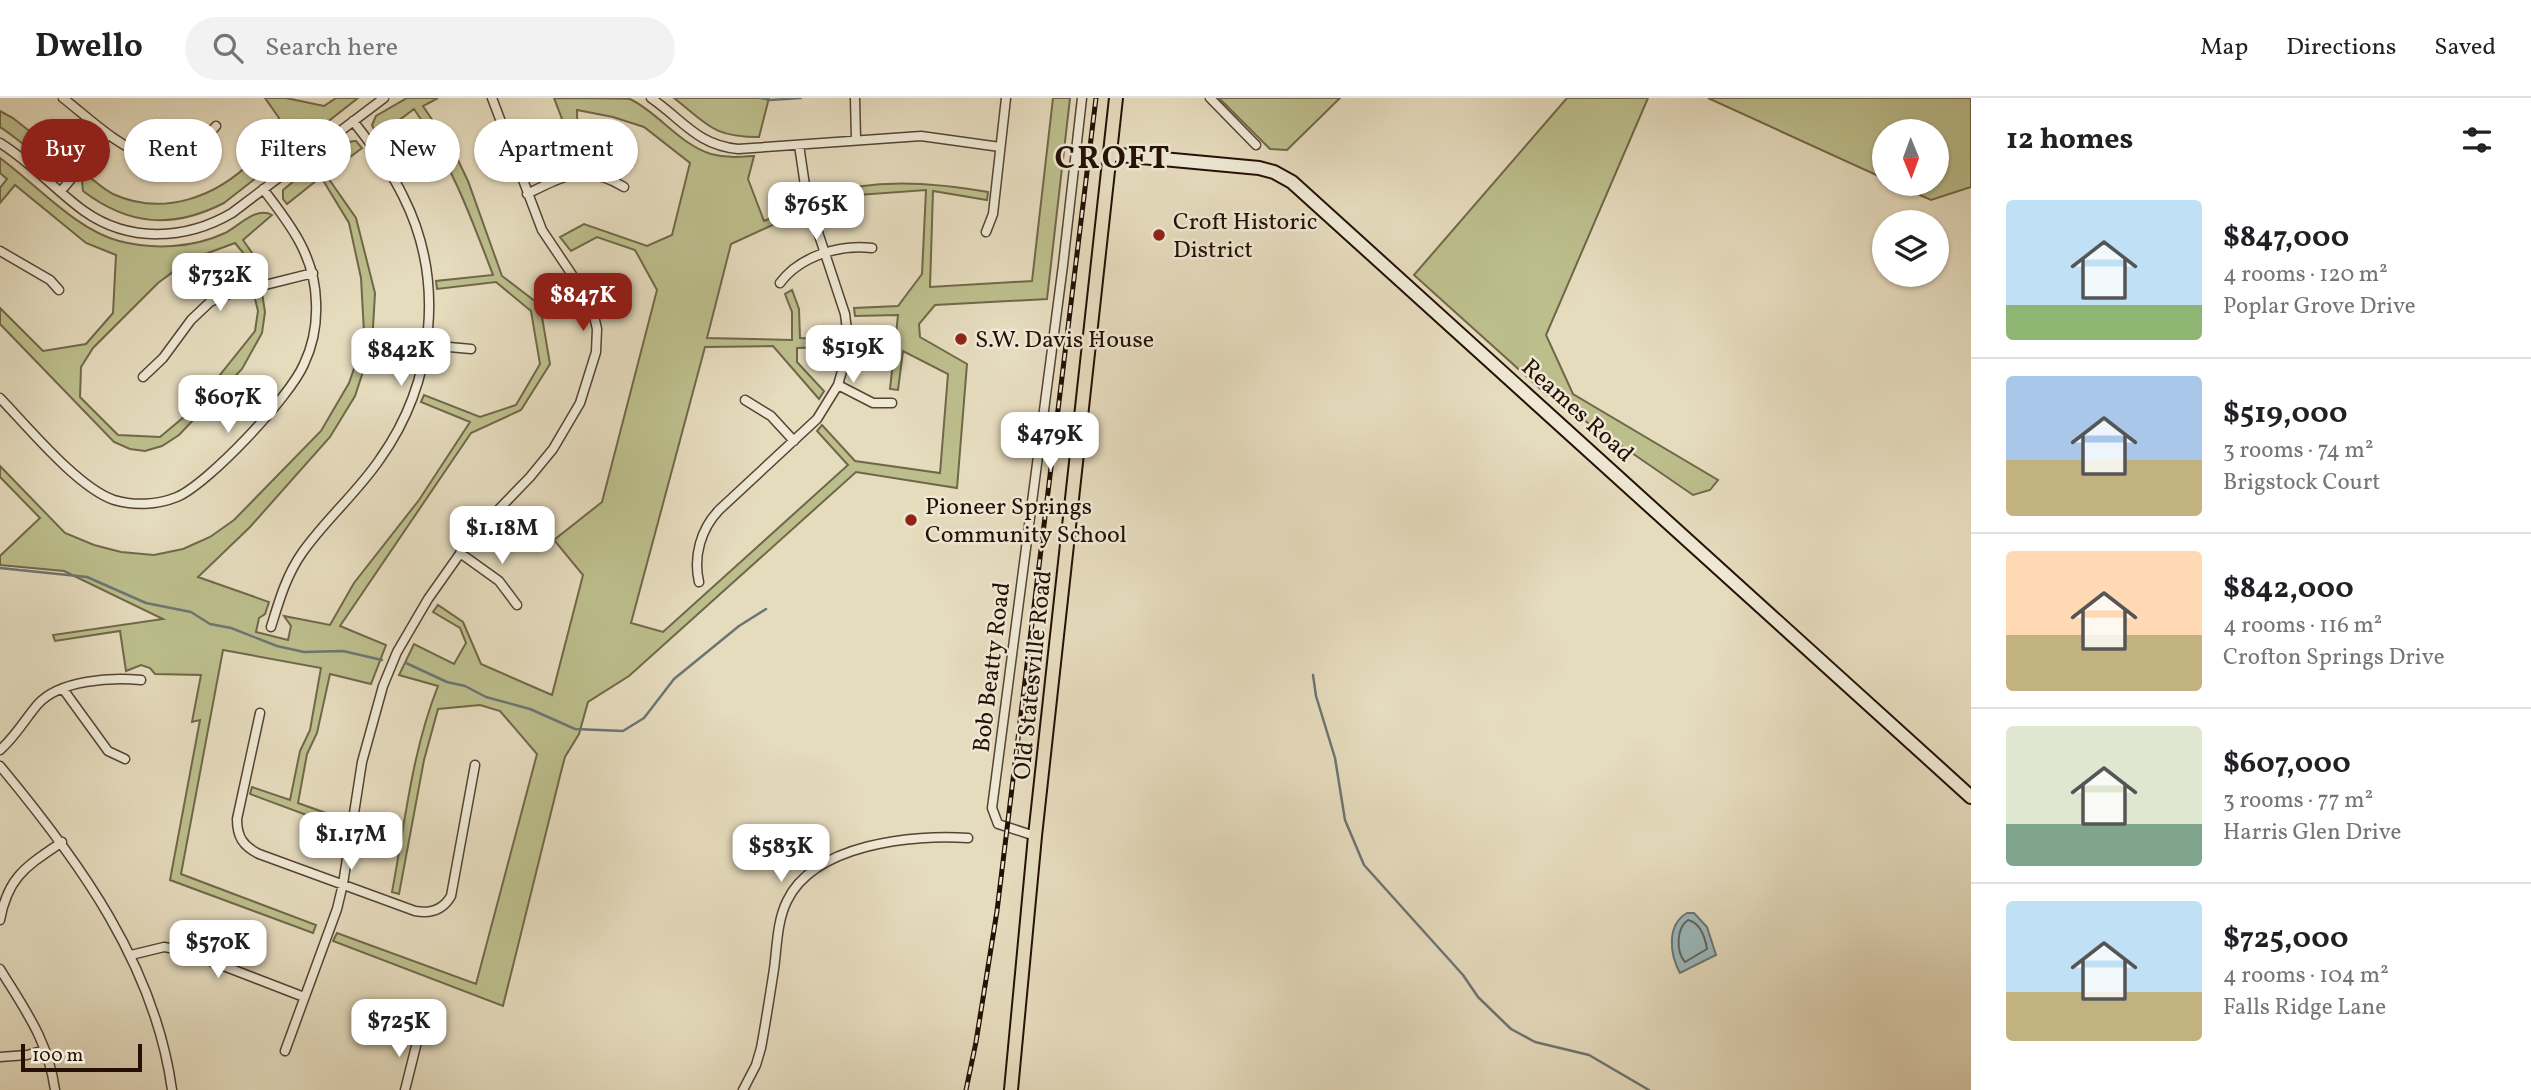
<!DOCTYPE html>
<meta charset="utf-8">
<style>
body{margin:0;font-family:Vollkorn,serif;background:#f2f2f2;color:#202124;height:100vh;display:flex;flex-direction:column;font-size:26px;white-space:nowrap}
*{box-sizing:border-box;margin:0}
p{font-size:23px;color:#757577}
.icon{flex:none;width:38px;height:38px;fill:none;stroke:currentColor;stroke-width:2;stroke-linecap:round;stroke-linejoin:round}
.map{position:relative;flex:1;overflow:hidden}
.sheet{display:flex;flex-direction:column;background:#fff;width:560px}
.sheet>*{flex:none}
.hud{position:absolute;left:21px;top:21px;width:665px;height:63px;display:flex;gap:14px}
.needle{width:46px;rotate:179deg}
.controls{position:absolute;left:1872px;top:21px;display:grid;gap:14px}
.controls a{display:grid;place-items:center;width:77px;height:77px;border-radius:50%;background:#fff;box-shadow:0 2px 5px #0004;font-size:35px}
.scale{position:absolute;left:21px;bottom:18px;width:121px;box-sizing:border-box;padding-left:7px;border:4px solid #251006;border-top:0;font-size:19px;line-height:24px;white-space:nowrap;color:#251006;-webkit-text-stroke:5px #eee8d4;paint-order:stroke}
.price{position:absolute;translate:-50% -60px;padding:0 16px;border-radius:14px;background:#fff;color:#222;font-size:23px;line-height:46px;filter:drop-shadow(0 2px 4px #0008)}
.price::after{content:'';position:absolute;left:50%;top:42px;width:21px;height:16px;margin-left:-10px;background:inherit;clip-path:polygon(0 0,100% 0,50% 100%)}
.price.selected{background:#8f2418;color:#fff}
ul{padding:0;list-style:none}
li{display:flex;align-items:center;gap:21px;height:175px;padding:0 35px}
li+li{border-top:2px solid #e0e0e0}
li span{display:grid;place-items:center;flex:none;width:196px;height:140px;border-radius:7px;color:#555}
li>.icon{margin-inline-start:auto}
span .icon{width:84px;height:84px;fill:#fffc;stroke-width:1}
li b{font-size:30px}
h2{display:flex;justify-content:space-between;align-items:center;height:84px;padding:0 35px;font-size:30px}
.tag{padding:0 24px;border-radius:32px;background:#fff;box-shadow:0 2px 5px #0004;font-size:24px;line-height:63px}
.tag.selected{background:#8f2418;color:#fff}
header{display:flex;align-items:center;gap:42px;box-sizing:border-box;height:98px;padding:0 35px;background:#fff;border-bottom:2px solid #e0e0e0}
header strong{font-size:33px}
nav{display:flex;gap:38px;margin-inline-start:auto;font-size:24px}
.search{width:490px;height:63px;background:#f2f2f2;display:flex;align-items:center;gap:18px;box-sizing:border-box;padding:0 24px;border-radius:38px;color:#757577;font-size:26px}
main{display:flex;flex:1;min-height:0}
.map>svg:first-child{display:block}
.green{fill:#bcbe8c;stroke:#706749;stroke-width:2}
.water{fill:#9bb8bc;stroke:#6c7573;stroke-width:2}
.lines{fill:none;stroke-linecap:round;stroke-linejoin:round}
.shore{stroke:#606461;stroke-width:2}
.stream{stroke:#6c7573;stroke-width:2.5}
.street-casing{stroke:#554334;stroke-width:11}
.secondary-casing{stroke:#251006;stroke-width:16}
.primary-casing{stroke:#251006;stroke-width:16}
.street{stroke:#eee8d4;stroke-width:8}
.secondary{stroke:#eee8d4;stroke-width:12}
.primary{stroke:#e5dbbd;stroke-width:12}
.rail-casing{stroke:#251006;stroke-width:5}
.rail{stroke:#eee8d4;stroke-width:2.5;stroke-dasharray:8;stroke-linecap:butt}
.poi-dot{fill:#8f2418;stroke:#eee8d4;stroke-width:2.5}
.labels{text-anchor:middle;stroke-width:5;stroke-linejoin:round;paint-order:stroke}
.poi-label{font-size:24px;fill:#251006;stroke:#eee8d4;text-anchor:start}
.street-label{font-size:24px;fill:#251006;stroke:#eee8d4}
.district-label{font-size:32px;font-weight:bold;letter-spacing:2px;fill:#251006;stroke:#eee8d4}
</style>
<header>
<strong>Dwello</strong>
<div class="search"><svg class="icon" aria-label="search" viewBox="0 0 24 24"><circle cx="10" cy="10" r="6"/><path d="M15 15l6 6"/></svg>Search here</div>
<nav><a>Map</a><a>Directions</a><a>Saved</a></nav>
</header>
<main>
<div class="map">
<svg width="1971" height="992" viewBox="0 0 1971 992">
<rect width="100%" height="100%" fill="#e5dbbd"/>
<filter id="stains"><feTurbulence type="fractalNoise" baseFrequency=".00286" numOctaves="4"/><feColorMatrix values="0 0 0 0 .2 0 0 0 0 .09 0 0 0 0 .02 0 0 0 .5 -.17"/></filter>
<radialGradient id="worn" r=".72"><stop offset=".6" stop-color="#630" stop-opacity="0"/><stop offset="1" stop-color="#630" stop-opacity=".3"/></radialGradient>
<path class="green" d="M265 0H286L324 8 336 0H358L224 105C173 131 129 128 83 93L82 83 87 77C95 83 103 91 113 96 163 119 217 99 254 61 265 51 272 33 279 20Z
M407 0H438L423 8 455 56 468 83 502 178 540 207 550 266 521 312 471 335 340 528 386 547 371 586 330 576 317 635 307 656 298 705 340 720 339 729 250 696 252 689 290 702 300 653 310 632 321 570 223 552 181 776 316 827 313 835 170 782 200 622 192 624 201 577 155 576 150 570 141 567 126 573 120 533 55 543 53 537 163 521 64 473 0 467V458L40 420 0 379V368L65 435 94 447 121 454 154 457 183 451 210 439 234 422 321 333 349 285 358 259 364 234 361 180 349 125 321 79 287 106 283 101V92C300 79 337 42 356 43L362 50 326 77 356 120 375 195 372 246 355 298 330 339 250 429 198 479 269 504 265 516 259 520 256 534 288 542 291 528 284 518 330 527 354 485 419 402 470 324 421 304 424 297 480 319 516 307 540 266 531 213 496 184 437 191 436 183 493 177C471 119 450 62 414 11L377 39 372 27 376 18Z
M554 0C569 0 618 0 630 1 659 15 679 46 711 56 725 60 739 59 754 58L748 81 764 123 800 108 801 114 731 146 707 240 792 242V214L785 196 792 192 799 211 800 240 838 241 837 249 797 250V264L824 293 819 301 773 248 705 249 631 525 663 534 848 367 817 333 822 327 855 363 940 375 948 276 903 253 898 292 890 291 898 217 855 218 854 210 898 208 922 176 926 92 844 98 818 106 816 98C874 80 929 84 988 94L987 102 933 93 930 189 1032 183 1053 0H1070L1047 201 935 207 919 226 920 239 967 266 957 390 856 374 629 578 588 604 579 636 565 659 561 674 503 908 333 843 337 835 476 886 537 656 500 613 480 607 438 611 424 662 399 796 392 794C405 725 412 653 438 588L399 577 414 546 454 566 466 545 460 530 433 514 438 507 463 524 481 566 552 597 583 477 554 442 602 404 657 192 635 152 597 139 571 153 560 139 584 126 647 148 672 137 690 65 644 29 613 19 577 12 578 66 574 67 567 34Z
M674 0H769L759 39C713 39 708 27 674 0Z
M1219 0H1340L1287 52 1270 51Z
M1567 0H1648L1546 237 1573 296 1718 382 1710 392 1693 397 1546 296 1414 177Z
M1708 0H1971V89L1931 102 1895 86H1937V33H1885V81Z
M0 13 13 20 71 66 64 72C49 70 17 39 0 29Z
M0 60C37 87 75 131 119 143 153 152 193 150 225 135 239 128 256 108 272 117L243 142 255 159 260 180 253 182 249 162 235 145 189 162 158 185 93 250 81 269 80 299 118 337 160 339 191 313 255 233 258 213 254 197 262 195 265 214 262 235 242 271 179 337 162 348 145 353 130 351 114 344 0 226V210L43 253 86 246 113 215 116 157 86 145 15 87 0 105V90L7 81 0 75Z"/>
<path class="water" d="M1687 815H1694L1707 829 1716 857 1680 875C1670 857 1666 827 1687 815Z"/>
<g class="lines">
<path class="shore" d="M1688 822C1701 825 1705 839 1707 851L1685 864C1676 854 1676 830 1688 822Z"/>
<path class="stream" d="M761 0 770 2 801 0
M0 470 87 479 146 505 191 514 210 526 231 530 277 548 304 554 343 553 382 562
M406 565 447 584 465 588 486 599 530 611 575 631 623 633 644 620 674 581 739 528 766 511
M1313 577 1316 598 1335 660 1345 722 1364 767 1463 877 1478 899 1511 931 1535 944 1589 957 1649 992"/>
<g class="street-casing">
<path id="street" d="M63 0C112 38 160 95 216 28
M651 0C683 22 697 47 738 51L921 38 1000 49
M855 0 856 42
M1210 0 1256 47
M0 45C31 64 55 92 84 113 129 145 186 142 232 115L384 0
M61 93 108 37
M527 96C565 77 585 66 624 89
M986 134 993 116 1006 0
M0 153 50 182 59 192
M780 185C800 158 840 146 872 150
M427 247 471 251
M143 279 163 260 191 222 210 204 229 196 313 175
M838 287 873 305H892
M0 300C28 329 78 390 114 402 134 408 157 407 177 399 209 385 290 299 304 266 313 247 317 225 316 204 315 158 290 126 263 91
M745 302 771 318 794 343
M460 455 499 483 517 507
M699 484C693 458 701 431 719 412L817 321 838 287 846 259 847 232 845 216 807 101 799 47
M271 529C279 503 286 478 302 455 325 422 357 395 380 361 434 285 446 183 403 98 390 71 372 47 353 23
M63 591 108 653 125 661
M260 615 237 721C237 739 243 748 259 756L415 813C431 816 443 812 451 798L475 667
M0 652C16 638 25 621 38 606 60 582 111 579 141 582
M0 668C79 763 155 867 172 992
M1035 738 998 726 992 710 1063 167 1082 0
M0 822C8 778 27 768 62 744
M131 857 164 849 182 852 304 899
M0 871C25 912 48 942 55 992
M285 953 337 811 343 786 362 664 383 588 397 554 428 501 471 440 530 379 553 351 580 305 596 254 597 231 591 205 542 132 492 0
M0 959 27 957 45 952
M405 992 419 936
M743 992 756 967 761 950C766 923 770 897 774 871 777 849 777 823 787 803 814 746 913 736 968 740"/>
</g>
<g class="secondary-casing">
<path id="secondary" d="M1109 56 1259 70 1274 74 1292 84 1971 699"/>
</g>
<g class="primary-casing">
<path id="primary" d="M1011 992 1035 738 1116 0"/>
</g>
<use href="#street" class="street"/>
<use href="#secondary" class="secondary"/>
<use href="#primary" class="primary"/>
<g class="rail-casing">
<path id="rail" d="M966 992 976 944 997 813 1096 0"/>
</g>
<use href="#rail" class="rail"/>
</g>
<g class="poi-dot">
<circle cx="1159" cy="137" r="7"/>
<circle cx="961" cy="241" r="7"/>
<circle cx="911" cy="422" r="7"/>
</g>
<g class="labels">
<g class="poi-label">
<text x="1173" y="131">Croft Historic<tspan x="1173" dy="28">District</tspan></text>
<text x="975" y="249">S.W. Davis House</text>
<text x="925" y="416">Pioneer Springs<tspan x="925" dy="28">Community School</tspan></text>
</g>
<g class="street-label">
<text transform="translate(1578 312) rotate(42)" y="8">Reames Road</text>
<text transform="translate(991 569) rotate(-83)" y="8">Bob Beatty Road</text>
<text transform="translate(1032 577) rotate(-84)" y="8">Old Statesville Road</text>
</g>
<g class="district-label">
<text x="1113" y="70">CROFT</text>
</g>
</g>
<rect width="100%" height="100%" filter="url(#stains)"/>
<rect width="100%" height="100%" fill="url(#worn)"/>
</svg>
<div class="controls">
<a><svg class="needle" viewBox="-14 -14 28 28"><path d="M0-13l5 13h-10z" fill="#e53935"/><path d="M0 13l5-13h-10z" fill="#757577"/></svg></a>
<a><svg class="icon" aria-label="layers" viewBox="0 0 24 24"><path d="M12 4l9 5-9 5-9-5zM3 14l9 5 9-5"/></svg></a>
</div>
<div class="scale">100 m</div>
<b class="price" style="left:816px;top:144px">$765K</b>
<b class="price" style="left:220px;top:215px">$732K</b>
<b class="price selected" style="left:583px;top:235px">$847K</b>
<b class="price" style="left:853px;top:287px">$519K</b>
<b class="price" style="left:401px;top:290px">$842K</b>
<b class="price" style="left:228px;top:337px">$607K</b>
<b class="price" style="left:1050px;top:374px">$479K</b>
<b class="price" style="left:502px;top:468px">$1.18M</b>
<b class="price" style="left:351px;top:774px">$1.17M</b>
<b class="price" style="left:781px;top:786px">$583K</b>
<b class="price" style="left:218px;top:882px">$570K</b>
<b class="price" style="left:399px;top:961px">$725K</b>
<div class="hud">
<a class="tag selected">Buy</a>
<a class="tag">Rent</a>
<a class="tag">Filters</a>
<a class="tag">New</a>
<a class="tag">Apartment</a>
</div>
</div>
<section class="sheet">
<h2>12 homes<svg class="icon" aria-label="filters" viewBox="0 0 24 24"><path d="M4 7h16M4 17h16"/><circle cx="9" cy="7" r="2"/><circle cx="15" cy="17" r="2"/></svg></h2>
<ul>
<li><span style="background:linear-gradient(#bfe0f5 75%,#8fb573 0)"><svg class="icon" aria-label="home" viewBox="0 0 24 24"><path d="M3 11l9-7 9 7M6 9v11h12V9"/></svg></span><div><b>$847,000</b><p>4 rooms · 120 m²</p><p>Poplar Grove Drive</p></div></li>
<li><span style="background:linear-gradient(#a9c7e8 60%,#c2b280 0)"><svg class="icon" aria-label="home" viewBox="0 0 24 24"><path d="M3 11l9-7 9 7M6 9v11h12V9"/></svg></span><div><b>$519,000</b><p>3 rooms · 74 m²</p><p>Brigstock Court</p></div></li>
<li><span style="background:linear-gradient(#ffd9b3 60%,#c2b280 0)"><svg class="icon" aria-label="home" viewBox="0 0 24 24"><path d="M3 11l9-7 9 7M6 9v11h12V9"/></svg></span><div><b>$842,000</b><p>4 rooms · 116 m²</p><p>Crofton Springs Drive</p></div></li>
<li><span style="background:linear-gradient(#dfe7d0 70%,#7fa58c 0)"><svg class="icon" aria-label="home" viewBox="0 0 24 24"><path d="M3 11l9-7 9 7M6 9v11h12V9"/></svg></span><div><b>$607,000</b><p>3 rooms · 77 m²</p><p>Harris Glen Drive</p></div></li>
<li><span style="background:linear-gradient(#bfe0f5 65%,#c2b280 0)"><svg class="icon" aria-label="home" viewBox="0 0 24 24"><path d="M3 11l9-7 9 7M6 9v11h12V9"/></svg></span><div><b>$725,000</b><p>4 rooms · 104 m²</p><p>Falls Ridge Lane</p></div></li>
</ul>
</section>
</main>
